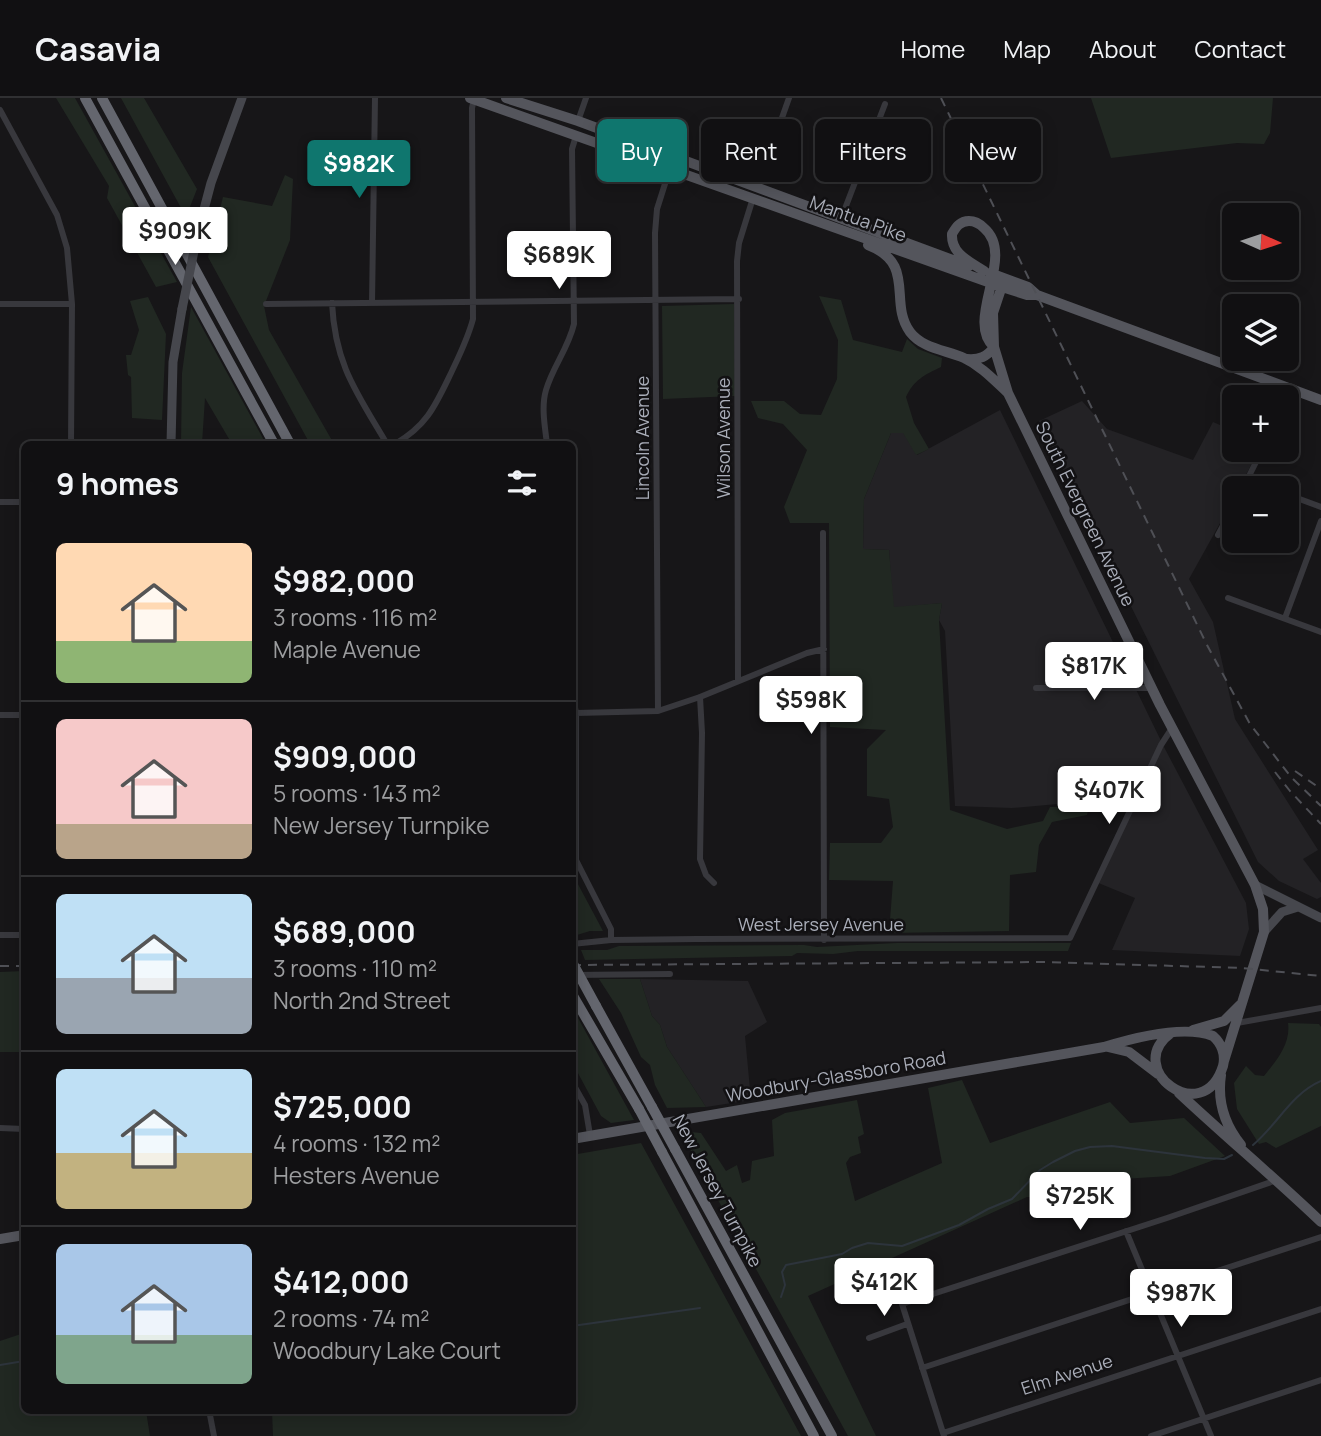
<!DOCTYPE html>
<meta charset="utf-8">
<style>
body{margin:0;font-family:Manrope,sans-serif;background:#1e1e20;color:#f1f3f6;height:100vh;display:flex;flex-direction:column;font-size:26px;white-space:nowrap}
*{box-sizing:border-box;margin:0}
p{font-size:23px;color:#9c9d9f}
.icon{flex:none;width:38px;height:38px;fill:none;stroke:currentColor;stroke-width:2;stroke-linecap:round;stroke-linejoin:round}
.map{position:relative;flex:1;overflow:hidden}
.sheet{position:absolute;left:21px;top:343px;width:555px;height:973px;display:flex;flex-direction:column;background:#111012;border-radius:10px;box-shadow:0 4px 18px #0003,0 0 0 2px #303032}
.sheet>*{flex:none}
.guide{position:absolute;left:597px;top:21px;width:618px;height:63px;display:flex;gap:14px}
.needle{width:46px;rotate:93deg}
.controls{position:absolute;left:1222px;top:105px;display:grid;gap:14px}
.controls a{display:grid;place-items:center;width:77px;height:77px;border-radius:10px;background:#111012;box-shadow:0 4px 18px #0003,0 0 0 2px #303032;font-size:35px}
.price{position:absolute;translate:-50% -60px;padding:0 16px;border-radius:7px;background:#fff;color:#222;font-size:23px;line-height:46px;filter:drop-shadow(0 2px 4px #0008)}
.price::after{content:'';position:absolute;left:50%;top:42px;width:21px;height:16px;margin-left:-10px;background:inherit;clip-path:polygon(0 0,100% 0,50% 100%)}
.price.active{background:#0f766e;color:#fff}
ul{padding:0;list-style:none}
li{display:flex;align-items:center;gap:21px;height:175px;padding:0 35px}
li+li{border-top:2px solid #303032}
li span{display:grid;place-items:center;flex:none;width:196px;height:140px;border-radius:10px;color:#555}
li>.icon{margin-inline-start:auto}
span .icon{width:84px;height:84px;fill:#fffc;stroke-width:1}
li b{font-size:30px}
h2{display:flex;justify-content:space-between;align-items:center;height:84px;padding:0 35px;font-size:30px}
.pill{padding:0 24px;border-radius:10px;background:#111012;box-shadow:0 4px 18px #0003,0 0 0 2px #303032;font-size:24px;line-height:63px}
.pill.active{background:#0f766e;color:#fff}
header{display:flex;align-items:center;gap:42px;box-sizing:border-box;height:98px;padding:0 35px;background:#111012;border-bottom:2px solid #303032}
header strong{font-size:33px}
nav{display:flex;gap:38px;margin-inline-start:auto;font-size:24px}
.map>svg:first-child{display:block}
.built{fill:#232225}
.green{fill:#212822}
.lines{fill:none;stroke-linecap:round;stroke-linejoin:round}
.stream{stroke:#2d343c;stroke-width:2}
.street{stroke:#38383d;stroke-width:6}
.secondary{stroke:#46474d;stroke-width:9}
.primary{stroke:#54555c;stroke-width:10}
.highway{stroke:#64666e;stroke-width:10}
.rail{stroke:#4f5056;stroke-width:2;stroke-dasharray:9 7;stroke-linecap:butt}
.secondary-bridge{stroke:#46474d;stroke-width:9}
.highway-bridge{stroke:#64666e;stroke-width:10}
.labels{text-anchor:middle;stroke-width:5;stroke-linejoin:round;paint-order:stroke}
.street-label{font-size:18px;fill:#a9adb8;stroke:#121113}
</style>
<header>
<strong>Casavia</strong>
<nav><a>Home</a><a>Map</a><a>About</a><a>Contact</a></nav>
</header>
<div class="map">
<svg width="1321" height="1338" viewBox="0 0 1321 1338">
<rect width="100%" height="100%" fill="#171618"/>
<path class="built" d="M1082 303 1107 331 1193 362 1213 324 1234 333V352H1259L1239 390H1234V400L1189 481 1213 524 1235 621 1318 752 1303 761 1321 785V799L1317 801 1279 783 1258 764 1039 323Z
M1000 312 1164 649 1246 805 1249 831 1240 858 1112 852 1135 800 1096 784 1133 700 1102 687 1091 703 1012 710 955 708 945 533 939 522 942 505 893 510 889 452 863 451 864 401 891 335 903 334 917 357Z
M640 881 748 883 767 924 745 938 751 1002 706 1009 667 949 660 927 652 918Z"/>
<path class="green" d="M56 0H75L177 184 156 189 107 100 109 88Z
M121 0H144L197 91 186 119Z
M1091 0H1273L1270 35 1264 46 1237 45 1111 60Z
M285 77 293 81 290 142 264 208 269 232 334 346H310L208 159 223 99 272 108Z
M819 198 841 202 853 242 902 254 907 241 918 251 942 260 941 269C924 277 914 282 906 299L914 325 929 351 916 357 903 335H891L864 401 863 451 889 452 894 509 942 505 939 522 950 712 1007 731 1043 723 1050 709 1089 708 1087 717 1052 724 1039 747 1036 774 1010 777 1009 833 889 835 893 783 829 782 830 745H881L893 729 889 701 867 698V651L886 632 830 629 829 425H790L784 409 807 352 783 326 758 320 751 303H784L800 316 821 317 837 281 838 242Z
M148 199 166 236 162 322 132 320 131 279 128 277 126 257H131L139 232 130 203Z
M734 206 735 298 663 301 662 208Z
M191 209 266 346H232L205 300 202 346H181L182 275Z
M572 775 603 833H590L577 837 572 828Z
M897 845H1071L1068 853H858L833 856 797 855 792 858 585 862 581 852H607L619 848 804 847 817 849Z
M24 873V954H0V874Z
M599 881H640L652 918 660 927 667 949 706 1009 667 1010 655 987 650 967 641 959 621 915Z
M572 909 634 1022 611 1025 601 1018 572 964Z
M1288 925 1319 926 1321 929V1028L1276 1050 1266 1044 1259 1046 1237 1011 1234 985 1246 968 1255 977 1264 978C1276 963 1291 946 1288 925Z
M962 982 990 1045 1110 1004 1130 1025 1184 1020 1225 1058 1170 1078 1075 1084 1061 1099H1027L808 1198 876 1338H848L680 1033 701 1035 726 1073 737 1067 742 1085 750 1082 752 1063 774 1058 772 1022 785 1015 857 1002 864 1036 858 1039 861 1055 850 1059 846 1065 855 1103 942 1065 928 990Z
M641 1045 801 1338H273L272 1313 572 1312V1057Z
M24 1235V1312L146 1313 150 1338H0V1243Z"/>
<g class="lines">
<path class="stream" d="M1253 1047C1278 1026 1291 996 1321 983
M781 1199 785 1187 782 1174 786 1167 842 1156 852 1150 868 1145 902 1148 959 1127 988 1111 1012 1101 1040 1072 1053 1064 1075 1053 1090 1049 1112 1048 1205 1060 1224 1061 1232 1057
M572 1228 700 1210
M0 1267 24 1263"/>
<path class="street" d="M0 12 57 117 67 150 72 206 71 346
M578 23 586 0
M757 90 789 0
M841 121 885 6
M332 205C335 267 357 295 387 346
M372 205 375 0
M0 206H72
M266 206 739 201
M1286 303 1291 292
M395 346C428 327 436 306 452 273 460 256 468 240 473 221L472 10 474 1
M547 346C545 329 541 309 546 292 553 268 568 251 574 226L572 51 576 38
M1247 381 1271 390
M1243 390 1262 352
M1286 396 1321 409
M0 404H24
M823 435 824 842
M1218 437 1234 407
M1228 500 1321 534
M1285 520 1321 423
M738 582 737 163 739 145 753 100
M1036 590H1152
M572 593 576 615V762L611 831V842
M700 599 702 635 700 761 706 777 714 785
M658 613 655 135 657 111 670 70
M576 615 658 613 700 599 807 555 824 551
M0 617H24
M0 837H24
M572 846 611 842 697 841 1070 840 1161 647 1172 630
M572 877 670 876
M1237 925 1321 910
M572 984 585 1007 590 1037
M0 1030 24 1031
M1126 1133 1211 1338
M869 1240 907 1226
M922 1270 1321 1139
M209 1312 214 1338
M943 1335 1321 1211
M944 1338 902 1206 1167 1120 1277 1082
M1151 1338 1321 1282"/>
<path class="secondary" d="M198 134 211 85 242 0
M171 346 173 264 182 211
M1255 787 1321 820
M1264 834 1282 814 1298 809"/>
<path class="primary" d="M470 0 1002 189 1027 197H1037
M506 0 578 23 969 168
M868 147C917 166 888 204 910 234 923 251 946 252 964 260 981 268 993 281 1007 294
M984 173C969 163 951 156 952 136 956 129 960 123 969 123 974 123 980 126 984 130 1017 158 964 222 994 249L1008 295 1160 607 1255 787 1263 811 1264 834 1224 963
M990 175 1028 189 1037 197 1321 302
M994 249 993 215 1003 185
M967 261C979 262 987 259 994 249
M1193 932 1224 923 1240 907
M1108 949 1129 954 1158 976
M1221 977C1217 1004 1224 1026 1241 1047
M1179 995C1226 1039 1275 1080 1321 1124
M572 1041 1104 949C1133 940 1184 927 1213 938 1221 945 1226 956 1223 968 1203 1032 1122 970 1171 935
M0 1141 24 1137"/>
<path class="highway" d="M85 0 274 346
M102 0 290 346
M572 896 639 1011
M596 908 652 1009
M675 1051 832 1338
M662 1054 814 1338"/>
<path class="rail" d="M941 0 1207 547 1250 626 1291 679 1321 708
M1295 673 1321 691
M1275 674 1290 693 1321 726
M572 867 1045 864 1242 870 1321 878
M0 868H24"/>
<path class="secondary-bridge" d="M182 211 198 134"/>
<path class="highway-bridge" d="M572 864 596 908
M652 1009 675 1051
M639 1011 662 1054"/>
</g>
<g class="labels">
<g class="street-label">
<text transform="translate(858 121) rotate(20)" y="6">Mantua Pike</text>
<text transform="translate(643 340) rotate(-90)" y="6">Lincoln Avenue</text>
<text transform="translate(724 340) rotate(-90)" y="6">Wilson Avenue</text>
<text transform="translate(1085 416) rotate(64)" y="6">South Evergreen Avenue</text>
<text x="821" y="833">West Jersey Avenue</text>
<text transform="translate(836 979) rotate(-10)" y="6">Woodbury-Glassboro Road</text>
<text transform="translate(717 1093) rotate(62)" y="6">New Jersey Turnpike</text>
<text transform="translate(1067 1277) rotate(-18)" y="6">Elm Avenue</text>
</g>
</g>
</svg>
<div class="controls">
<a><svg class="needle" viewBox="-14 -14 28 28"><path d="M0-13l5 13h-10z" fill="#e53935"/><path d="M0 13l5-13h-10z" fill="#9c9d9f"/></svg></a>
<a><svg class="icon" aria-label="layers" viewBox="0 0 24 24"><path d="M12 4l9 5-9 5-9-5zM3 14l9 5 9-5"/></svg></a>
<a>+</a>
<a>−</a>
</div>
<b class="price active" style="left:359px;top:102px">$982K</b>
<b class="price" style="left:175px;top:169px">$909K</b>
<b class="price" style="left:559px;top:193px">$689K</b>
<b class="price" style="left:1094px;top:604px">$817K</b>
<b class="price" style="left:811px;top:638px">$598K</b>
<b class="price" style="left:1109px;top:728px">$407K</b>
<b class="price" style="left:1080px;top:1134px">$725K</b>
<b class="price" style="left:884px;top:1220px">$412K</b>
<b class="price" style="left:1181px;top:1231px">$987K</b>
<div class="guide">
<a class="pill active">Buy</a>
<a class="pill">Rent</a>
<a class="pill">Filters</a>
<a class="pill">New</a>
</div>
<section class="sheet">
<h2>9 homes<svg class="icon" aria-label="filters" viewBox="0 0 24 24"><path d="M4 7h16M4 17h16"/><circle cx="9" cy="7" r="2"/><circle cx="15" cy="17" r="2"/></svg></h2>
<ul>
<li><span style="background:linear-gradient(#ffd9b3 70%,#8fb573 0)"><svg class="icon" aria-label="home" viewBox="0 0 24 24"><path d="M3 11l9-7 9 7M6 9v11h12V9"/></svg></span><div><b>$982,000</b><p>3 rooms · 116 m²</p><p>Maple Avenue</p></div></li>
<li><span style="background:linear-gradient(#f6c9c9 75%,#b9a48a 0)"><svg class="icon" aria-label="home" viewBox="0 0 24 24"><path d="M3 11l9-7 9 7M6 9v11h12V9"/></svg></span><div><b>$909,000</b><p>5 rooms · 143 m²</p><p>New Jersey Turnpike</p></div></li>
<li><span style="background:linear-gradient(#bfe0f5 60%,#9aa5b1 0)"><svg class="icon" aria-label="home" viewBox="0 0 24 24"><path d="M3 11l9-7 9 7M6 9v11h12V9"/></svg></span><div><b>$689,000</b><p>3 rooms · 110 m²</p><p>North 2nd Street</p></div></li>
<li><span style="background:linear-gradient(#bfe0f5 60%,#c2b280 0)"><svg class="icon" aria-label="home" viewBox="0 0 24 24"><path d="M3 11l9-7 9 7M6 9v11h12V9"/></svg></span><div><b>$725,000</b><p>4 rooms · 132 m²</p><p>Hesters Avenue</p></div></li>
<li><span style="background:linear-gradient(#a9c7e8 65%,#7fa58c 0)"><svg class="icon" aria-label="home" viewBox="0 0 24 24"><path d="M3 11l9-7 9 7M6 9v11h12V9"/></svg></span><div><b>$412,000</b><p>2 rooms · 74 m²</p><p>Woodbury Lake Court</p></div></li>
</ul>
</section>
</div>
